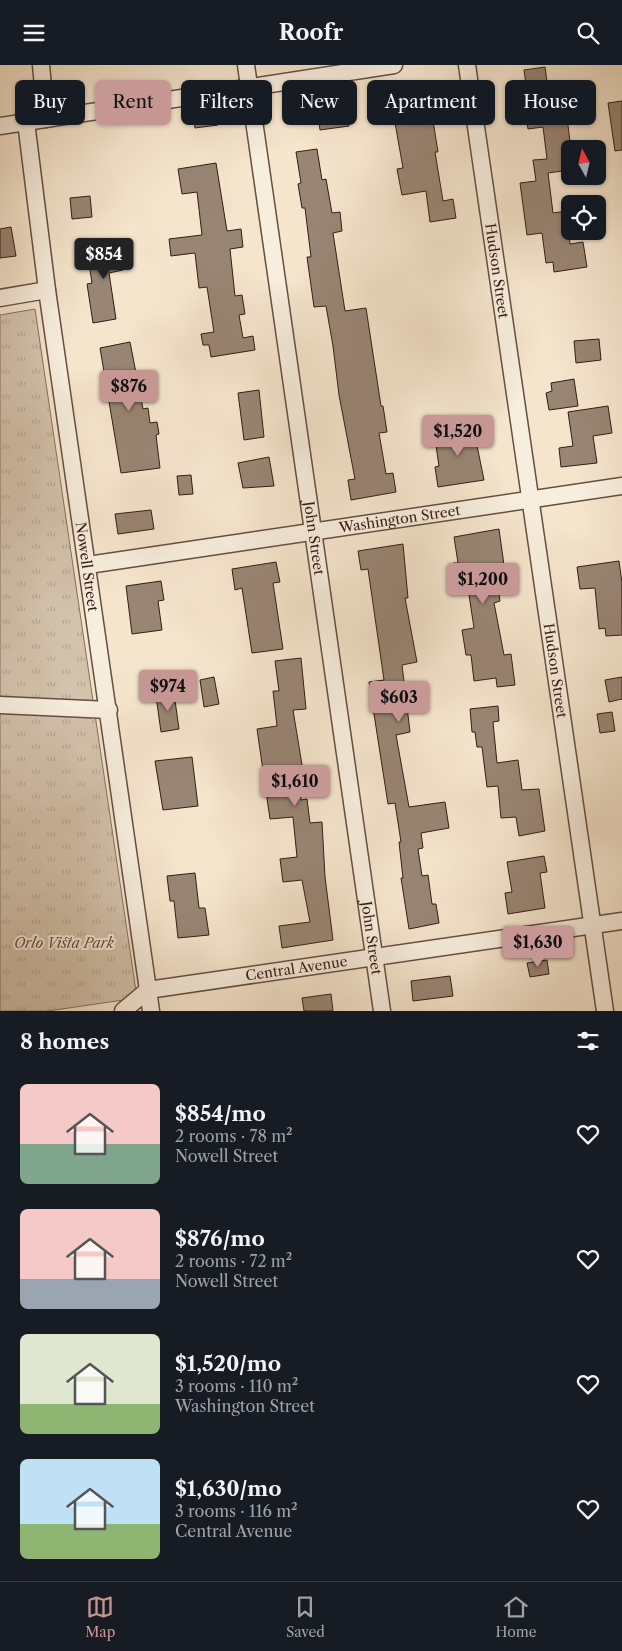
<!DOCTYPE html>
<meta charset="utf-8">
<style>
body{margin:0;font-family:"Libre Caslon Text",serif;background:#242831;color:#f1f3f6;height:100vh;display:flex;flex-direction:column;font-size:19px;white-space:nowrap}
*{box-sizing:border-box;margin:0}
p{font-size:16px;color:#9ea1a6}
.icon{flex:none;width:28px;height:28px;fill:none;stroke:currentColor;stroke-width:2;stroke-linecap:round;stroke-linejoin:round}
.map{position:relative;height:946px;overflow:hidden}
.side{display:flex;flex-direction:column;background:#171b24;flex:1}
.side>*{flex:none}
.banner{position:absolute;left:15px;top:15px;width:592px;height:45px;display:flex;gap:10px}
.needle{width:32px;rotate:352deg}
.controls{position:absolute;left:561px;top:75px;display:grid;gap:10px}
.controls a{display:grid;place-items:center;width:45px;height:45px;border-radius:8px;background:#171b24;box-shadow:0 1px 4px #0004;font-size:25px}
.price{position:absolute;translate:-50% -42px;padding:0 11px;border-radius:5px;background:#c59692;color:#111;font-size:16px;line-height:32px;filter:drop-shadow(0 1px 2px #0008)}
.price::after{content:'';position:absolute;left:50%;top:30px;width:15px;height:11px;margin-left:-8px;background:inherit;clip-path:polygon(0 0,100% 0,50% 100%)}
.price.selected{background:#222;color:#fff}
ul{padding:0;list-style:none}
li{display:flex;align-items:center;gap:15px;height:125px;padding:0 20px}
li span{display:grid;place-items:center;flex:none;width:140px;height:100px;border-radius:8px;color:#555}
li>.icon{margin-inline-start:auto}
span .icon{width:60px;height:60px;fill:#fffc;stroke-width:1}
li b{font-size:21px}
h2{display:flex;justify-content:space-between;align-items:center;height:60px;padding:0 20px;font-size:21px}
.pill{padding:0 18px;border-radius:8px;background:#171b24;box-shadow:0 1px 4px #0004;font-size:18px;line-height:45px}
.pill.selected{background:#c59692;color:#111}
header{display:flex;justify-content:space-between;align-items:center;height:65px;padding:0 20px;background:#171b24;font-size:22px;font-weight:800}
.tab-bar{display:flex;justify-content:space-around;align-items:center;height:70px;border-top:1px solid #363941;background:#171b24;font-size:14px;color:#9ea1a6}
.tab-bar a{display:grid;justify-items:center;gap:2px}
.tab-bar .selected{color:#c59692}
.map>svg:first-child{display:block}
.park{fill:url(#park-tufts);stroke:#847060}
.building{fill:#998574;stroke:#351c13}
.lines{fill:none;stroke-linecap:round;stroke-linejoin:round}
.minor-casing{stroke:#654e42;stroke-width:19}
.minor{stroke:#f8eede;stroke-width:16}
.labels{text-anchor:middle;stroke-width:4;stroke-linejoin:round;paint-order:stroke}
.street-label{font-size:14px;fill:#351c13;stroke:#f8eede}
.park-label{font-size:14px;font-style:italic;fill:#654e41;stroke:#f8eede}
</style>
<header><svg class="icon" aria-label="menu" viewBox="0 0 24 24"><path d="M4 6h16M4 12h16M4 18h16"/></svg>Roofr<svg class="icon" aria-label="search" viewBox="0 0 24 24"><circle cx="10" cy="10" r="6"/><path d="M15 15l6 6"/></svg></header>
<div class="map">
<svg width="622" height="946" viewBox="0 0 622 946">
<defs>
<pattern id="park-tufts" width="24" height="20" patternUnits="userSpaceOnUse" patternTransform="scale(1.25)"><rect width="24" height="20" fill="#d4c3ad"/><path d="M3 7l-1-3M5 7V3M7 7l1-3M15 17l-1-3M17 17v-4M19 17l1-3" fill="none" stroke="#b7a794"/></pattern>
</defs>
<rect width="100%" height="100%" fill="#f5e5cd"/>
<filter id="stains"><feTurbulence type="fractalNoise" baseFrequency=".004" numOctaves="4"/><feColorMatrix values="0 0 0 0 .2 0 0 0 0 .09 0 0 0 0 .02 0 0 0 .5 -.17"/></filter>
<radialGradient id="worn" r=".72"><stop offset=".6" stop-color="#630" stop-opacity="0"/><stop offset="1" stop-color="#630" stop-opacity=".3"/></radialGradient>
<path class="park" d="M35 244 137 933 48 946H0V250Z"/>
<path class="building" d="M545 2 551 46 566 45 571 84 570 105 548 108 553 148 567 146 570 179 583 177 587 202 554 207 553 197 546 198 542 168 527 170 520 118 536 116 533 95 547 94 543 62 528 64 526 50 530 49 524 5Z
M429 30 438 87H435L443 136 453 134 456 153 430 157 426 126 402 130 397 104 403 103 391 35Z
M622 36V85L615 86 608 38Z
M336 45 337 47 347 46 349 61 320 65 318 47Z
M217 47 218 60 195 63 193 50Z
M317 84 322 115 326 114 332 148 340 147 342 166 333 168 345 246 366 243 381 341H383L387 367 379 368 386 409 393 408 396 427 351 435 348 415 355 414 339 330 333 281 326 241 314 242 307 192H311L305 143H302L298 119 301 118 296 87Z
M216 98 227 166 241 164 243 182 230 184 235 231 242 230 245 249 239 250 243 273 253 271 255 285 211 292 209 280H203L201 269 214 267 207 222 199 223 195 188 171 191 169 174 202 170 197 127 182 129 178 104Z
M90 131 92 152 72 154 70 133Z
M11 162 16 191 0 193V164Z
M128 179 130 195 121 196 123 205 109 208 116 254 93 258 87 219 92 218 87 186Z
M599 274 601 295 576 298 574 276Z
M130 277 143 344 148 343 150 358 157 357 159 369 156 370 160 403 121 408 100 283Z
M574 314 578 341 549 345 546 328 552 326 551 318Z
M259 325 264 372 244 375 238 328Z
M608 341 612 368 593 371 597 398 561 402 559 383 573 381 568 347Z
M473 361 484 415 438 422 435 402 439 401 434 367Z
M269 392 274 421 243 423 238 398Z
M191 410 193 429 179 430 177 411Z
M151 445 154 464 118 469 115 449Z
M499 464 504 500 495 501 500 536 494 538 504 590 511 589 515 620 497 622 496 613 474 616 471 590H466L462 565 474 563 468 523 456 525 453 498H458L454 472Z
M403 479 408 533H405L417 597 402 600 410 667 396 670 409 742 445 737 449 763 421 768 423 783 418 784 422 811 428 810 432 839H436L439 858 409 864 401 813H403L399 777H401L395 738 388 739 369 617 384 615 368 504 361 505 358 486Z
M619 496 622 518V570L606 571 605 563 599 564 595 523 580 524 577 502Z
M276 497 280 517 273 518 283 584 252 588 242 523 235 525 232 504Z
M161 516 164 535 158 536 162 565 132 569 126 521Z
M301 593 306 644 293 645 303 706 298 707 301 735 307 734 310 758 322 757 325 812 333 875 282 883 279 861 310 857 302 815 283 817 280 794 297 792 293 752 270 754 257 664 277 661 273 626H279L275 596Z
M214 612 219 639 204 642 200 615Z
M622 612V634L609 637 605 615Z
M174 628 179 664 161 667 156 631Z
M498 641 499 656 493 657 497 698 518 695 522 725 539 724 545 766 519 771 516 752 501 753 498 721 487 722 482 682H477L475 667H472L470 644Z
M612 647 615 666 600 668 597 649Z
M192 692 198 741 163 745 155 696Z
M544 791 547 807 540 808 545 843 508 849 505 828 512 827 507 797Z
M195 808 199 843H205L209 870 178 873 174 836H170L167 811Z
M547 895 549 909 530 912 527 898Z
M450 911 453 931 413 936 411 916Z
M331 929 333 946H304L302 933Z"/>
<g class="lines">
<g class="minor-casing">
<g id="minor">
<path d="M41 0 46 54"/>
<path id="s1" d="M246 0 382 946"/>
<path id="s2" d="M467 0 605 946"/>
<path id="s3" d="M26 57 47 225 151 946"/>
<path d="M0 61 394 0"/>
<path d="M0 233 47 225"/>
<path id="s4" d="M88 500 622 421"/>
<path d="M0 640 109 645"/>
<path id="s5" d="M148 925 622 856"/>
<path d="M123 946 148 925"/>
</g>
</g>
<use href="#minor" class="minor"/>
</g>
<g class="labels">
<g class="street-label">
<text dy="5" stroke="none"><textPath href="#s2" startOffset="208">Hudson Street</textPath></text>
<text dy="5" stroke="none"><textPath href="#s4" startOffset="315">Washington Street</textPath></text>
<text dy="5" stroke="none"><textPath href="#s1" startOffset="478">John Street</textPath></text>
<text dy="5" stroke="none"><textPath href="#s3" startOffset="449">Nowell Street</textPath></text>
<text dy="5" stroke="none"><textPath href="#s2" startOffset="612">Hudson Street</textPath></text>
<text dy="5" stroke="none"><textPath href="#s1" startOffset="882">John Street</textPath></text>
<text dy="5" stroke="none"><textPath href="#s5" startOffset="150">Central Avenue</textPath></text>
</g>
<g class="park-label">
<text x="64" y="883">Orlo Vista Park</text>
</g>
</g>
<rect width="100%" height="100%" filter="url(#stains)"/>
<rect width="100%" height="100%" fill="url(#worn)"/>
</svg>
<div class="controls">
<a><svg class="needle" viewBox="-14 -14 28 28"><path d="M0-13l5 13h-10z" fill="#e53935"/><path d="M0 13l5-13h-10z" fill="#9ea1a6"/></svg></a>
<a><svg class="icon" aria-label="locate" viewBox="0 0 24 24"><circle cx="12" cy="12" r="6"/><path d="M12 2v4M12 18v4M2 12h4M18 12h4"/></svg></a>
</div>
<b class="price selected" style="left:104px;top:215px">$854</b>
<b class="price" style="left:129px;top:347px">$876</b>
<b class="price" style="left:458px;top:392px">$1,520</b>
<b class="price" style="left:483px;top:540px">$1,200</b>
<b class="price" style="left:168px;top:647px">$974</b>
<b class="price" style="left:399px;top:658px">$603</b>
<b class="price" style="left:295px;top:742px">$1,610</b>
<b class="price" style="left:538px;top:903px">$1,630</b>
<div class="banner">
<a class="pill">Buy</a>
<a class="pill selected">Rent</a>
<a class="pill">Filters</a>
<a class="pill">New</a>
<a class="pill">Apartment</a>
<a class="pill">House</a>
</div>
</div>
<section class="side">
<h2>8 homes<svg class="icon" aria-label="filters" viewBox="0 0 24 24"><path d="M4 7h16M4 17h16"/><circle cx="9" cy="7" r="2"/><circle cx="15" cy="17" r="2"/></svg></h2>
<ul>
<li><span style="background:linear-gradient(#f6c9c9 60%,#7fa58c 0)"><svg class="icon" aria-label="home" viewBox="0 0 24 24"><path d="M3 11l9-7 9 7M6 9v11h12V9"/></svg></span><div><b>$854/mo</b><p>2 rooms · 78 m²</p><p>Nowell Street</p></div><svg class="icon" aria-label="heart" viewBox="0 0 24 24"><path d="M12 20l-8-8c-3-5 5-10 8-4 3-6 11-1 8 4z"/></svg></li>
<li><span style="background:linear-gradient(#f6c9c9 70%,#9aa5b1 0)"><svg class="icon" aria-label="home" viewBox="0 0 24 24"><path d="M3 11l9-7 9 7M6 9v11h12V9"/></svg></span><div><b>$876/mo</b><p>2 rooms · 72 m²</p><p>Nowell Street</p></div><svg class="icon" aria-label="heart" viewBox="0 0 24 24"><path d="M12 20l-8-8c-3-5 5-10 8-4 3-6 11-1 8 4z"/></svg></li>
<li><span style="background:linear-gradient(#dfe7d0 70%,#8fb573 0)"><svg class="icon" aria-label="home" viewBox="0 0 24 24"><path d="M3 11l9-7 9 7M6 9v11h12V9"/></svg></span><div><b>$1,520/mo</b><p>3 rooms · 110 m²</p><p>Washington Street</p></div><svg class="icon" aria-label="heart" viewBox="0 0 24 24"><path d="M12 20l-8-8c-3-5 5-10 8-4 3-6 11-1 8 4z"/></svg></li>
<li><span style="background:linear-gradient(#bfe0f5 65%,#8fb573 0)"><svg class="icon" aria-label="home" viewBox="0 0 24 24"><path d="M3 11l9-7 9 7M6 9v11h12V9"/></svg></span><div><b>$1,630/mo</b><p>3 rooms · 116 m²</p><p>Central Avenue</p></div><svg class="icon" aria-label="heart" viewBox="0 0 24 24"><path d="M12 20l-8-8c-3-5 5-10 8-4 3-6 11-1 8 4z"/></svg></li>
</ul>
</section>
<nav class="tab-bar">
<a class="selected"><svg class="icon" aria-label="map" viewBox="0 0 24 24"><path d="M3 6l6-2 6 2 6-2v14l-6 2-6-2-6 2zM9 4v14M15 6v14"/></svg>Map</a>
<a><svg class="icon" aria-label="saved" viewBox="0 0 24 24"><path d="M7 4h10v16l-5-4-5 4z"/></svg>Saved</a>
<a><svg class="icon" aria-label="home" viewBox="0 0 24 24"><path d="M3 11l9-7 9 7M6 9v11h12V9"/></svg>Home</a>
</nav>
